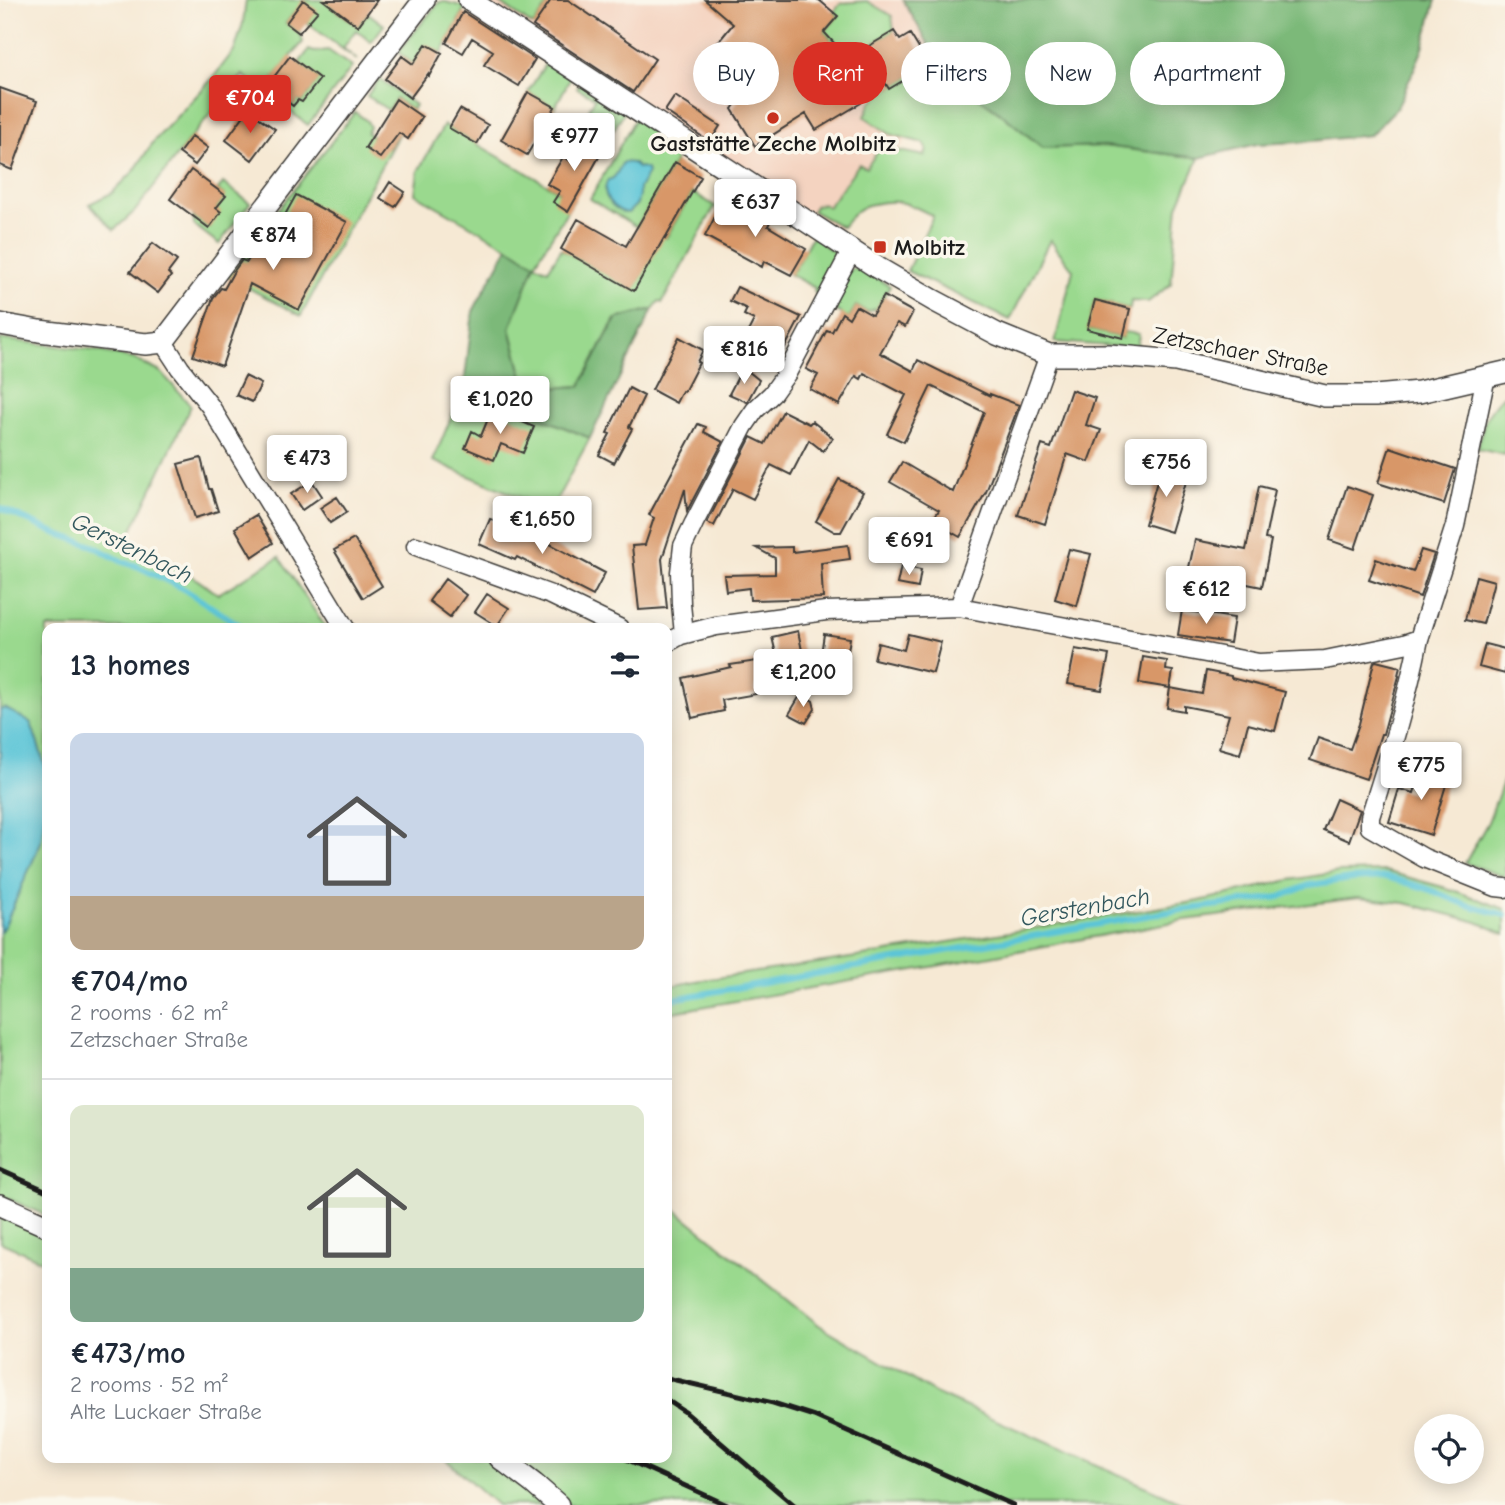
<!DOCTYPE html>
<meta charset="utf-8">
<style>
body{margin:0;font-family:"Comic Neue",sans-serif;background:#f6f6f7;color:#1f2937;height:100vh;display:flex;flex-direction:column;font-size:26px;white-space:nowrap}
*{box-sizing:border-box;margin:0}
p{font-size:23px;color:#747a83}
.icon{flex:none;width:38px;height:38px;fill:none;stroke:currentColor;stroke-width:2;stroke-linecap:round;stroke-linejoin:round}
.map{position:relative;flex:1;overflow:hidden}
.side{position:absolute;left:42px;top:623px;width:630px;height:840px;display:flex;flex-direction:column;background:#fff;border-radius:14px;box-shadow:0 4px 18px #0003}
.side>*{flex:none}
.banner{position:absolute;left:693px;top:42px;width:665px;height:63px;display:flex;gap:14px}
.fabs{position:absolute;left:1414px;top:1414px;display:grid;gap:14px}
.fabs a{display:grid;place-items:center;width:70px;height:70px;border-radius:50%;background:#fff;box-shadow:0 4px 18px #0003;font-size:35px}
.price{position:absolute;translate:-50% -60px;padding:0 16px;border-radius:7px;background:#fff;color:#222;font-size:23px;line-height:46px;filter:drop-shadow(0 2px 4px #0008)}
.price::after{content:'';position:absolute;left:50%;top:42px;width:21px;height:16px;margin-left:-10px;background:inherit;clip-path:polygon(0 0,100% 0,50% 100%)}
.price.active{background:#d93025;color:#fff}
ul{padding:0;list-style:none}
li{display:grid;align-content:center;gap:14px;height:371px;padding:0 28px}
li+li{border-top:2px solid #e0e1e3}
li span{display:grid;place-items:center;height:217px;border-radius:14px;color:#555}
li>.icon{margin-inline-start:auto}
span .icon{width:126px;height:126px;fill:#fffc;stroke-width:1}
li b{font-size:30px}
h2{display:flex;justify-content:space-between;align-items:center;height:84px;padding:0 28px;font-size:30px}
.tag{padding:0 24px;border-radius:32px;background:#fff;box-shadow:0 4px 18px #0003;font-size:24px;line-height:63px}
.tag.active{background:#d93025;color:#fff}
.map>svg:first-child{display:block}
.built{fill:#f4d3c0}
.green{fill:#9ad98e;stroke:#5b7a55;stroke-width:2}
.forest{fill:#7bb979;stroke:#4c6a4a;stroke-width:2}
.water{fill:#5bc5d7;stroke:#3c707a;stroke-width:2}
.lines{fill:none;stroke-linecap:round;stroke-linejoin:round}
.stream{stroke:#5bc5d7;stroke-width:6}
.building{fill:#d89767}
.minor-casing{stroke:#3d3b38;stroke-width:21}
.tertiary-casing{stroke:#3d3b38;stroke-width:24}
.minor{stroke:#fff;stroke-width:18}
.tertiary{stroke:#fff;stroke-width:21}
.rail{stroke:#1c1c1c;stroke-width:5}
.poi-dot{fill:#c8321e;stroke:#fbf7ec;stroke-width:2.5}
.labels{text-anchor:middle;stroke-width:7;stroke-linejoin:round;paint-order:stroke}
.poi-label{font-size:23px;font-weight:bold;fill:#1c1c1c;stroke:#fbf7ec}
.street-label{font-size:23px;fill:#1c1c1c;stroke:#fbf7ec}
.water-label{font-size:24px;font-style:italic;fill:#32575d;stroke:#fbf7ec}
</style>
<div class="map">
<svg width="1505" height="1505" viewBox="0 0 1505 1505">
<rect width="100%" height="100%" fill="#fbf7ec"/>
<filter id="ink" filterUnits="userSpaceOnUse"><feTurbulence type="fractalNoise" baseFrequency=".0143" numOctaves="2"/><feDisplacementMap in="SourceGraphic" scale="14" xChannelSelector="R" yChannelSelector="G"/><feConvolveMatrix kernelMatrix="1 2 1 2 8 2 1 2 1" color-interpolation-filters="sRGB"/></filter>
<filter id="wash" filterUnits="userSpaceOnUse"><feTurbulence type="fractalNoise" baseFrequency=".00686" numOctaves="4" result="noise"/><feDisplacementMap in="SourceGraphic" scale="28" xChannelSelector="R" yChannelSelector="G"/><feGaussianBlur stdDeviation="1.57" result="paint"/><feColorMatrix in="noise" values="0 0 0 0 0 0 0 0 0 0 0 0 0 0 0 0 0 1.4 0 .05"/><feComposite in="paint" operator="in"/></filter>
<g filter="url(#wash)">
<rect width="100%" height="100%" fill="#f6e9d4"/>
<path class="built" d="M485 0H931L959 68 835 235Z"/>
<path class="green" d="M246 0H323L358 26 368 13 384 25 371 42 356 30 343 48 357 60 294 13 286 23 300 33 303 42 267 86 293 106 298 100 302 102 319 79 299 63 309 50 314 52 328 50 352 67 308 125 243 75 192 136 135 211 114 230 89 204 112 193 134 171 154 141 212 79 235 49 243 23Z
M496 0H551L533 26Z
M867 1 892 16 894 31 864 49 846 56 824 32 838 16 834 12 841 3Z
M439 2H446L465 7 442 53 426 45 419 55 422 58 417 67 398 52Z
M937 60 946 74 999 112 1043 148 1104 146 1199 158 1178 206 1171 284 1148 302 1131 301 1130 309 1095 300 1088 329 1122 338 1124 332 1139 334 1137 348 1055 342 1073 270 1050 240 1010 320 907 271 933 216C910 204 900 198 873 204 866 205 858 209 853 214 849 218 846 223 842 227L812 211 816 205 823 204 828 207 859 164 866 168 881 147 925 156 927 149 923 143 890 134 865 117 871 102 889 89 918 71 923 78 933 72 927 62Z
M547 61 571 77 554 109 547 103 528 92Z
M379 79 415 105 412 110 396 99 388 110 367 96Z
M580 83 625 110 614 129 587 113 595 98 577 88Z
M355 112 367 121 370 127 367 133 389 148 399 133 301 316 226 276Z
M636 117 676 143 675 162 637 227 590 199Z
M444 125 574 200 535 264 548 270 561 249 634 290 662 237 666 238 692 192 715 206 662 303 659 301 653 309 615 319 580 386 551 388 523 377 510 328 535 264 508 247 415 194 418 171Z
M223 183 250 203 219 244 194 225 193 216 209 228 216 208 225 196 218 190Z
M812 236 835 253 838 263 821 296 814 292 815 288 789 274 794 270Z
M860 268 890 286 877 308 867 312 856 306 849 318 830 307 850 270Z
M0 339 98 351 134 359 161 372 191 406 126 543 173 563 218 594 279 557 326 628H47V1216L0 1195Z
M464 386 590 438 551 510 433 461Z
M1505 394V455L1478 449C1482 425 1487 410 1505 394Z
M1505 777V877L1465 863 1488 822Z
M1385 871 1450 889 1505 909V934L1477 922 1405 903 1358 898 1185 920 937 966 667 1013V987L696 981 857 957 1199 901 1290 880 1339 872Z
M667 1203 819 1325 937 1394 1188 1505H567L513 1458H667Z
M0 1215 47 1236V1263L0 1242Z
M444 1458H486L540 1505H497Z"/>
<path class="forest" d="M903 0H1436L1422 51 1397 108 1370 135 1302 142 1257 144 1199 158 1104 146 1043 148 999 112 946 74Z
M508 247 535 264 510 328 523 378 551 388 580 386 616 319 653 309 590 438 464 386 473 311Z"/>
<path class="water" d="M623 162 633 163 638 168 641 167 647 169 648 173 639 188V195L637 204 628 213C616 212 602 198 606 185 609 175 608 183 614 177 618 173 620 166 623 162Z
M5 708 31 723 47 771V800L41 842 5 925 0 932V710Z"/>
<g class="lines">
<path class="stream" d="M0 508 55 533 93 546 123 562 137 566 182 588 244 628
M667 1000 1174 911 1280 897 1309 885 1351 879 1387 877 1425 888 1467 905 1505 915"/>
</g>
<g id="blocks">
<path class="building" d="M303 0 318 11 299 33 286 23Z
M323 0H377L358 26Z
M551 0H568L655 59 633 92 533 26Z
M705 0H819L838 16 824 32 856 67 844 75 861 103 816 130 806 114 755 146 732 109 740 98 759 84 715 46 733 24Z
M463 12 535 59 519 86 484 65 493 51 472 38 463 53 446 43Z
M894 31 900 40 910 34 929 65 889 89 864 49Z
M426 44 442 53 429 76 428 74 410 98 385 79 402 56 413 64Z
M290 56 320 79 302 102 298 100 293 106 267 86Z
M0 88 37 101 12 170 0 165Z
M528 92 555 107 527 155 501 140Z
M675 96 720 126 710 142 665 111Z
M396 99 422 117 408 139 399 133 380 158 365 148Z
M460 109 488 125 477 144 449 128Z
M248 110 275 129 252 160 226 140Z
M192 136 208 148 195 165 179 153Z
M585 137 604 148 568 212 553 202 560 191 547 184 563 157 571 161Z
M675 162 701 177 665 239 664 238 634 291 561 249 578 219 626 246Z
M191 170 226 196 216 208 221 212 209 228 170 199Z
M390 182 405 192 395 207 380 198Z
M296 195 347 222 299 310 250 284 222 366 193 356 213 298 221 288 224 289 234 271 242 260 247 262 265 230 272 220 280 224Z
M722 203 751 218 756 209 772 217 768 226 806 249 791 275 764 261 762 267 705 236Z
M153 243 177 261 168 273 171 276 158 293 130 272Z
M737 287 801 317 773 370 738 351 754 320 744 315 747 309 730 301Z
M884 296 913 312 905 327 897 323 880 353 913 371 918 360 990 396V394L1019 405 986 492 960 537 932 521 939 510 890 482 902 462 953 492 984 412 931 386 904 442 887 434 906 395 864 373 861 379 856 376 839 405 810 389 818 375 806 369 827 330 832 332 842 313 849 318 856 306 872 315Z
M1095 300 1130 309 1123 338 1087 329Z
M679 337 703 350 697 362 699 363 684 392 682 391 676 403 652 390Z
M743 367 759 380 747 402 729 394Z
M245 376 261 384 252 402 236 395Z
M629 388 644 396 629 427 632 429 614 463 599 455 610 434 607 433Z
M1071 390 1095 398 1086 425 1101 430 1089 462 1067 454 1045 524 1018 515 1042 445 1051 448Z
M492 409 534 427 523 453 501 444 494 460 465 448 472 431 481 436Z
M783 411 809 424 812 421 833 438 823 451 809 440 791 475 771 465 753 499 733 489 714 526 707 523 751 437 765 444Z
M698 424 706 427 704 432 723 442 687 511 685 489 662 559 667 608 639 610 632 546 645 545 654 518 649 515Z
M1390 447 1455 469 1444 504 1378 483Z
M201 458 209 489H211L218 511 195 518 178 464Z
M1161 467 1188 475 1171 532 1145 524Z
M839 479 863 492 841 532H835L816 521Z
M312 481 322 496 302 510 291 494Z
M1259 486 1275 490 1265 539 1271 540 1262 587 1188 572 1195 540 1246 550Z
M1347 486 1373 495 1355 549 1329 540Z
M337 497 347 512 330 523 320 508Z
M256 515 273 543 252 557 235 528Z
M490 519 550 544 605 573 593 596 517 557 515 560 479 544Z
M354 539 382 586 363 598 334 550Z
M848 545 850 559 821 563 823 598 750 600 749 588 726 591 724 575 775 574V558L756 548 792 547V552Z
M1069 549 1091 554 1077 606 1055 599Z
M1421 550 1434 554 1420 597 1369 580 1376 559 1413 572Z
M901 566 921 570 918 588 897 584Z
M1476 576 1494 581 1483 624 1465 620Z
M445 579 466 595 450 617 429 601Z
M487 594 509 608 497 626 475 612Z
M1182 610 1234 618 1230 643 1178 635Z
M798 631 807 675 755 686 756 694 722 700 724 711 692 718 683 678 731 667 730 665 777 658 772 637Z
M824 634 850 638 845 672 819 668Z
M908 634 941 642 933 673 874 659 878 643 904 650Z
M1485 644 1505 649V674L1479 667Z
M1075 649 1109 655 1102 690 1068 684Z
M1143 657 1167 661 1166 670 1173 671 1170 688 1139 683Z
M1376 661 1400 667 1398 675 1399 676 1383 734H1381L1366 779 1310 760 1318 738 1350 749 1359 724 1374 662Z
M1206 671 1231 676V678L1285 692 1275 731 1248 724 1240 754 1219 748 1229 715 1184 706V711L1167 708 1170 688 1202 694Z
M801 694 813 701 815 709 806 723 789 714Z
M1422 766 1449 775 1431 835 1389 822 1399 789 1414 793Z
M1336 799 1360 810 1349 841 1323 830Z"/>
</g>
</g>
<g filter="url(#ink)">
<use href="#blocks" fill-opacity="0" stroke="#3d3b38" stroke-width="2"/>
<g class="lines">
<g class="minor-casing">
<path id="minor" d="M163 342 180 368 210 406 345 628
M416 546 551 595 619 628
M959 607 1049 355
M684 634 681 604 680 572 683 546 694 523 744 426 755 410 772 394 787 373 851 252
M1419 639C1407 700 1389 758 1370 817V827L1424 858 1496 887 1505 888
M667 643 681 635 716 626 826 611 959 607 1259 663 1325 660 1404 644 1419 639 1455 526 1486 376"/>
</g>
<g class="tertiary-casing">
<path id="tertiary" d="M469 0 878 268 933 300 997 334 1049 355H1109L1176 361 1325 396H1375L1419 392 1505 372
M0 324 39 331 146 344 163 342 424 0
M0 1205 47 1226
M500 1458 534 1484 558 1505"/>
</g>
<use href="#minor" class="minor"/>
<use href="#tertiary" class="tertiary"/>
<path class="rail" d="M0 1170 47 1191
M667 1378 773 1403 814 1416 1013 1505
M667 1400 685 1412 794 1505
M624 1458 727 1505"/>
</g>
</g>
<g class="poi-dot">
<circle cx="773" cy="118" r="7"/>
<rect x="873" y="240" width="14" height="14" rx="3.5"/>
</g>
<g class="labels">
<g class="poi-label">
<text x="773" y="151">Gaststätte Zeche Molbitz</text>
<text x="894" y="255" text-anchor="start">Molbitz</text>
</g>
<g class="street-label">
<text transform="translate(1241 351) rotate(11)" y="8">Zetzschaer Straße</text>
</g>
<g class="water-label">
<text transform="translate(132 548) rotate(26)" y="8">Gerstenbach</text>
<text transform="translate(1085 907) rotate(-10)" y="8">Gerstenbach</text>
</g>
</g>
</svg>
<div class="fabs">
<a><svg class="icon" aria-label="locate" viewBox="0 0 24 24"><circle cx="12" cy="12" r="6"/><path d="M12 2v4M12 18v4M2 12h4M18 12h4"/></svg></a>
</div>
<b class="price active" style="left:250px;top:135px">€704</b>
<b class="price" style="left:574px;top:173px">€977</b>
<b class="price" style="left:755px;top:239px">€637</b>
<b class="price" style="left:273px;top:272px">€874</b>
<b class="price" style="left:744px;top:386px">€816</b>
<b class="price" style="left:500px;top:436px">€1,020</b>
<b class="price" style="left:307px;top:495px">€473</b>
<b class="price" style="left:1166px;top:499px">€756</b>
<b class="price" style="left:542px;top:556px">€1,650</b>
<b class="price" style="left:909px;top:577px">€691</b>
<b class="price" style="left:1206px;top:626px">€612</b>
<b class="price" style="left:803px;top:709px">€1,200</b>
<b class="price" style="left:1421px;top:802px">€775</b>
<div class="banner">
<a class="tag">Buy</a>
<a class="tag active">Rent</a>
<a class="tag">Filters</a>
<a class="tag">New</a>
<a class="tag">Apartment</a>
</div>
<section class="side">
<h2>13 homes<svg class="icon" aria-label="filters" viewBox="0 0 24 24"><path d="M4 7h16M4 17h16"/><circle cx="9" cy="7" r="2"/><circle cx="15" cy="17" r="2"/></svg></h2>
<ul>
<li><span style="background:linear-gradient(#c9d6e8 75%,#b9a48a 0)"><svg class="icon" aria-label="home" viewBox="0 0 24 24"><path d="M3 11l9-7 9 7M6 9v11h12V9"/></svg></span><div><b>€704/mo</b><p>2 rooms · 62 m²</p><p>Zetzschaer Straße</p></div></li>
<li><span style="background:linear-gradient(#dfe7d0 75%,#7fa58c 0)"><svg class="icon" aria-label="home" viewBox="0 0 24 24"><path d="M3 11l9-7 9 7M6 9v11h12V9"/></svg></span><div><b>€473/mo</b><p>2 rooms · 52 m²</p><p>Alte Luckaer Straße</p></div></li>
</ul>
</section>
</div>
